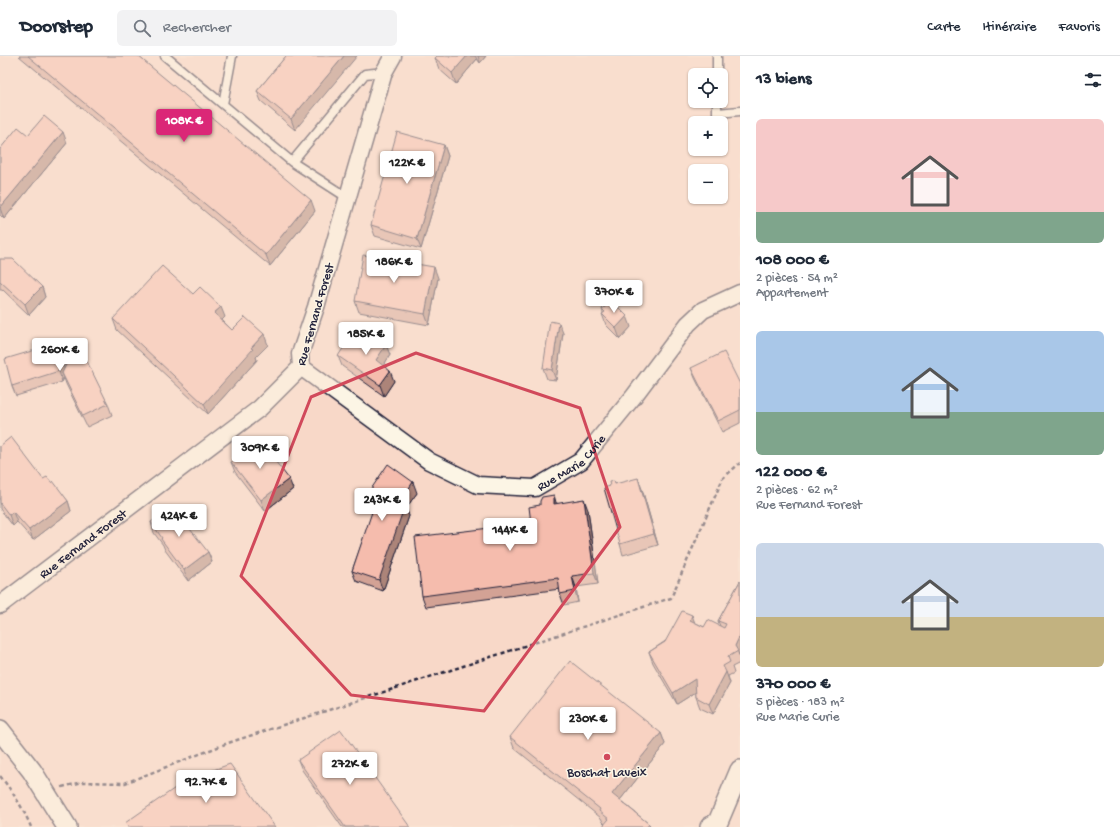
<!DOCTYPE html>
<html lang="fr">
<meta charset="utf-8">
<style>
body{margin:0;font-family:"Gochi Hand",sans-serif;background:#f2f2f3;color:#1f2937;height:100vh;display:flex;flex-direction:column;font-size:15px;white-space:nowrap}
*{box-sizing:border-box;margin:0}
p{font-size:13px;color:#747a83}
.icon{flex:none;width:22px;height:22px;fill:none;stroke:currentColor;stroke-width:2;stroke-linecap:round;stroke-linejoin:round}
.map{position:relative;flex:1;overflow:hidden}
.sheet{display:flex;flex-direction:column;background:#fff;width:380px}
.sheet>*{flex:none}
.controls{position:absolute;left:688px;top:12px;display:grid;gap:8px}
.controls a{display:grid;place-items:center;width:40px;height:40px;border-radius:6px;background:#fff;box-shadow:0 1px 3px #0004;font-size:20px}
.price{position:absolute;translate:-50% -34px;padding:0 9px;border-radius:4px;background:#fff;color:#222;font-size:13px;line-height:26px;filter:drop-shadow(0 1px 2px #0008)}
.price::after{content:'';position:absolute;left:50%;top:24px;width:12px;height:9px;margin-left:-6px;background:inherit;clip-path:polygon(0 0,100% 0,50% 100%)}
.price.active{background:#db2777;color:#fff}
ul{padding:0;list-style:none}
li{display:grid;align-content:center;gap:8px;height:212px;padding:0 16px}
li span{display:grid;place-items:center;height:124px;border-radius:6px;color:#555}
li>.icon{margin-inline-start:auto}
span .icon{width:72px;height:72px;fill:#fffc;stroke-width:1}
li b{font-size:17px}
h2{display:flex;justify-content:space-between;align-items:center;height:48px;padding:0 16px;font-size:17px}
header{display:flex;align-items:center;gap:24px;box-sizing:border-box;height:56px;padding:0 20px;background:#fff;border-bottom:1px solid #e0e1e3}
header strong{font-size:19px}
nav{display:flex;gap:22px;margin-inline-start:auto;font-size:14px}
.search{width:280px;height:36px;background:#f2f2f3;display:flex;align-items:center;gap:10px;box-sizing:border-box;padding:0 14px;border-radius:6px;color:#747a83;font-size:15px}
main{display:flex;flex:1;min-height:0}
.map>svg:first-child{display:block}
.built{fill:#f8d8c8;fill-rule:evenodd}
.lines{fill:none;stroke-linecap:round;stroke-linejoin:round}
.service-casing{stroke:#22223b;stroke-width:11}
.minor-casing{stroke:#22223b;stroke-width:19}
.tertiary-casing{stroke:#22223b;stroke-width:22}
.path{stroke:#22223b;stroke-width:2.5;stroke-dasharray:4 3;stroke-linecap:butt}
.service{stroke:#fcf5e5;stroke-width:8}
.minor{stroke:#fcf5e5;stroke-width:16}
.tertiary{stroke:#fcf5e5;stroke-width:19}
.wall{fill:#d3a295;stroke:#22223b}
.shaded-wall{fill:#ac8479;stroke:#22223b}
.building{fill:#f5bcad;stroke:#22223b}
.marked{fill:none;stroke:#d1495b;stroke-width:3;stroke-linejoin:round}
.poi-dot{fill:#d1495b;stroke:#fcf5e5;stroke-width:1.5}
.labels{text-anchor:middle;stroke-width:3;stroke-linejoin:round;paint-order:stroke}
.street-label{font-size:13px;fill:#22223b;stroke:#fcf5e5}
.poi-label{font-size:13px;fill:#22223b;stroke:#fcf5e5}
</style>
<header>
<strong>Doorstep</strong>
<div class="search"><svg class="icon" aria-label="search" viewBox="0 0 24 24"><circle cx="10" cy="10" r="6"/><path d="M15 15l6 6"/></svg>Rechercher</div>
<nav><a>Carte</a><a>Itinéraire</a><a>Favoris</a></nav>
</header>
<main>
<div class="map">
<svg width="740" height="771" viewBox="0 0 740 771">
<rect width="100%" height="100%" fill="#fae4d4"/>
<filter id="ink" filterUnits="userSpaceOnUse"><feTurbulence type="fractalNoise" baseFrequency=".025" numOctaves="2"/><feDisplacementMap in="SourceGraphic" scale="8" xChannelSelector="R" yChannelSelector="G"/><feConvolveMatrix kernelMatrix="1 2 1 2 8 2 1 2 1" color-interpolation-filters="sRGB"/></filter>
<g filter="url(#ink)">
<path class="built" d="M0 0H740V771H0ZM695 19H721V45H695ZM695 67H721V93H695ZM695 115H721V141H695Z"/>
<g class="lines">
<g class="service-casing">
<path id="service" d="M165 0 292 106 348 142
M717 0V19
M717 45V57L740 55
M223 48 232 0
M292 106 365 18 384 16"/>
</g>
<g class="minor-casing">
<g id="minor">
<path id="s1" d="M301 311 429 405 478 429 535 432 581 405 634 340 688 268 703 254 740 237"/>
<path id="s2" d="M0 549 260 352 301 311 300 298 316 251 384 16 393 0"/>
</g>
</g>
<g class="tertiary-casing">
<path id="tertiary" d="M0 674 32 715 67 771
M710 771 718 766 740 714"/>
</g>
<path class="path" d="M0 720C13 736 23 752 31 771
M62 731 83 726 125 727 228 687 671 542 723 422 740 407"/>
<use href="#service" class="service"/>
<use href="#minor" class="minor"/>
<use href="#tertiary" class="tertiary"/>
</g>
<path class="wall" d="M19 0H138L315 155 270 210Z
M286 0 295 74 261 45 257 35Z
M437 0H486L480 7 477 3 456 28 439 13 435 2Z
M28 79 67 87 4 163 0 159V93Z
M444 89 448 100 421 193 375 180 371 169Z
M0 203 42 231 45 241 29 259 2 233H0Z
M438 222 429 269 359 256 355 245Z
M193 238 225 261 222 264 232 274 268 289 256 301 257 304 208 358 117 274 113 263Z
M606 250 631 271 620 283 606 269 602 258 603 257 602 253Z
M563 277 556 324 547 323 543 312Z
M74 285 108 348 112 359 87 371 66 328 64 322 62 326 16 340 12 330Z
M351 287 386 289 390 299 383 310 394 325 384 340 342 310 338 300Z
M691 312 740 328V367L722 376 695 322Z
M0 390 43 423 52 427 68 445 71 455 33 484 17 466 13 470 0 453Z
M231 406 293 433 265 455 235 416Z
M614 425 616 428 642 433 658 489 623 499 620 488 610 430Z
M417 437 406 452 409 460 383 535 356 525 352 515 372 458 368 448Z
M556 447 588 454 598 528 576 531 578 546 564 549 560 538V533L426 551 422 540 531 467Z
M151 466 208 496 212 506 188 525 165 494 163 489 154 477Z
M740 525 739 599 740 601V607L732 611 734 617 728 620 730 627 713 658 700 652 696 641V636L677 648 653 607 649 596 694 566 704 571 720 570 718 565Z
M661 677 665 688 620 744 649 768 650 771H602L605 768 603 766 601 762 514 692 510 681Z
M298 704 410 771H342L302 714Z"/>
<path class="shaded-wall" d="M344 0H357L295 74 291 63Z
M467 0H475L477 3 456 28 452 17Z
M478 0H486L480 7Z
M63 76 67 87 4 163 0 152Z
M444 89 448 100 421 193 417 183Z
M311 144 315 155 270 210 266 199Z
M434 211 438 222 429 269 425 258Z
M42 231 45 241 29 259 25 248Z
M221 251 225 261 218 268 214 257Z
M627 260 631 271 620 283 616 272Z
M559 267 563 277 556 324 552 314Z
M264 278 268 289 256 301 257 304 208 358 204 348 251 292Z
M386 289 390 299 380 315 376 304Z
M62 306 66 317H62L64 322 62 326 59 315Z
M390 315 394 325 384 340 380 329Z
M638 422 642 433 658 489 654 478Z
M289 423 293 433 265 455 261 444Z
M413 426 417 437 406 452 409 460 383 535 379 524 399 447Z
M554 439 557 450 554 448Z
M584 443 588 454 598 528 594 517Z
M68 445 71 455 33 484 29 474Z
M13 456 17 466 13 470 9 459Z
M208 496 212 506 188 525 184 514Z
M572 520 576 531 578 546 575 535Z
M692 559 696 570 690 564Z
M740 579V598L739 599 735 590Z
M726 616 730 627 713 658 709 648Z
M695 623 699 634 677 648 673 637Z
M661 677 665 688 616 749 612 738Z"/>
<path class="building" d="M28 0H138L311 144 266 199Z
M286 0H344L291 63 257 35Z
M437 0H467L452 17 435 2Z
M44 60 63 76 0 152V93L18 71 28 79Z
M397 76 444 89 417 183 371 169Z
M363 199 434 211 425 258 355 245Z
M0 203H13L42 231 25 248 0 225Z
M162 210 193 238 200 231 221 251 214 257 232 274 245 261 264 278 251 292 253 293 204 348 113 263Z
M608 246 611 249 614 247 627 260 616 272 602 258 605 256 602 253 606 250Z
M550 265 559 267 552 314 543 312Z
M362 271 386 289 376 304 390 315 380 329 338 300 348 285 351 287Z
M69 284 74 285 80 291 108 348 83 360 62 317 66 309 62 306 59 315 12 330 5 303Z
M724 296 740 328V354L718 365 691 312Z
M11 381 43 423 47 421 52 427 53 425 68 445 29 474 13 456 9 459 0 447V390Z
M259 384 289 423 261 444 231 406Z
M388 408 413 426 399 447 405 449 379 524 352 515 373 453 368 448 367 439Z
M638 422 654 478 620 488 604 432 610 430 609 426 614 425 615 428Z
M554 439V448L584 443 594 517 572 520 575 535 560 538 558 522 422 540 415 481 531 467 529 451 540 449V445L542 441Z
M172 450 208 496 184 514 161 483 162 482 151 466Z
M740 525V579L735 590 738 595 728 601 730 606 723 610 726 616 709 648 696 641 695 623 673 637 649 596 665 586 682 555 692 559 690 564 704 571 708 564 724 572 726 568 718 565Z
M570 605 661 677 612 738 649 768 647 771H602L609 763 599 755 600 753 510 681Z
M341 674 410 771H345L298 704Z
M230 708 275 771H128L125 767 188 723Z"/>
</g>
<path d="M0 0H740V771H0ZM416 297 580 352 620 471 484 655 351 639 241 520 311 341Z" fill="#fae4d4" fill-opacity=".55" fill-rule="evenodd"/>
<path class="marked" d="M416 297 580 352 620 471 484 655 351 639 241 520 311 341Z"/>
<circle class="poi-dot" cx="607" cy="701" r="4"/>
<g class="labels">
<g class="street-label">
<text transform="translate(314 258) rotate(-74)" y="5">Rue Fernand Forest</text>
<text dy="5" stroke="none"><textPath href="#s1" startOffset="315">Rue Marie Curie</textPath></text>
<text dy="5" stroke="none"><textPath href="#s2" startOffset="103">Rue Fernand Forest</textPath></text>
</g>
<g class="poi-label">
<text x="607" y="720">Boschat Laveix</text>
</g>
</g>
</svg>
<div class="controls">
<a><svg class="icon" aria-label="locate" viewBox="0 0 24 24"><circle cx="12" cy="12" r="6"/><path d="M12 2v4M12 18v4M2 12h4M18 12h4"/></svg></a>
<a>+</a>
<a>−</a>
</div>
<b class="price active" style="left:184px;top:87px">108K €</b>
<b class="price" style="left:407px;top:129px">122K €</b>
<b class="price" style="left:394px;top:228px">186K €</b>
<b class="price" style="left:614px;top:258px">370K €</b>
<b class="price" style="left:366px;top:300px">185K €</b>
<b class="price" style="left:60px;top:316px">260K €</b>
<b class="price" style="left:260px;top:414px">309K €</b>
<b class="price" style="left:382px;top:466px">243K €</b>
<b class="price" style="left:179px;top:482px">424K €</b>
<b class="price" style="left:510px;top:496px">144K €</b>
<b class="price" style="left:588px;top:685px">230K €</b>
<b class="price" style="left:350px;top:730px">272K €</b>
<b class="price" style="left:206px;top:748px">92.7K €</b>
</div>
<section class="sheet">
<h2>13 biens<svg class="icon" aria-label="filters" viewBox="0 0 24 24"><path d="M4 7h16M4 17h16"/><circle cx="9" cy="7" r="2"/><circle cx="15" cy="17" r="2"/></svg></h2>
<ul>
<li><span style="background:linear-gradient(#f6c9c9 75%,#7fa58c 0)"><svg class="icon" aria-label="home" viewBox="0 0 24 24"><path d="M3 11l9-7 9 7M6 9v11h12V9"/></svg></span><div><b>108 000 €</b><p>2 pièces · 54 m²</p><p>Appartement</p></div></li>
<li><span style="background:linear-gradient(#a9c7e8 65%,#7fa58c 0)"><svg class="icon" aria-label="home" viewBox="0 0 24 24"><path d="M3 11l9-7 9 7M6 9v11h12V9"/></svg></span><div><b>122 000 €</b><p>2 pièces · 62 m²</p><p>Rue Fernand Forest</p></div></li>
<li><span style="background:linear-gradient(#c9d6e8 60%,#c2b280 0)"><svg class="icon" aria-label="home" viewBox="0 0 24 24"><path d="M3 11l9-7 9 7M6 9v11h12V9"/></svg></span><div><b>370 000 €</b><p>5 pièces · 183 m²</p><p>Rue Marie Curie</p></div></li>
</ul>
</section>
</main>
